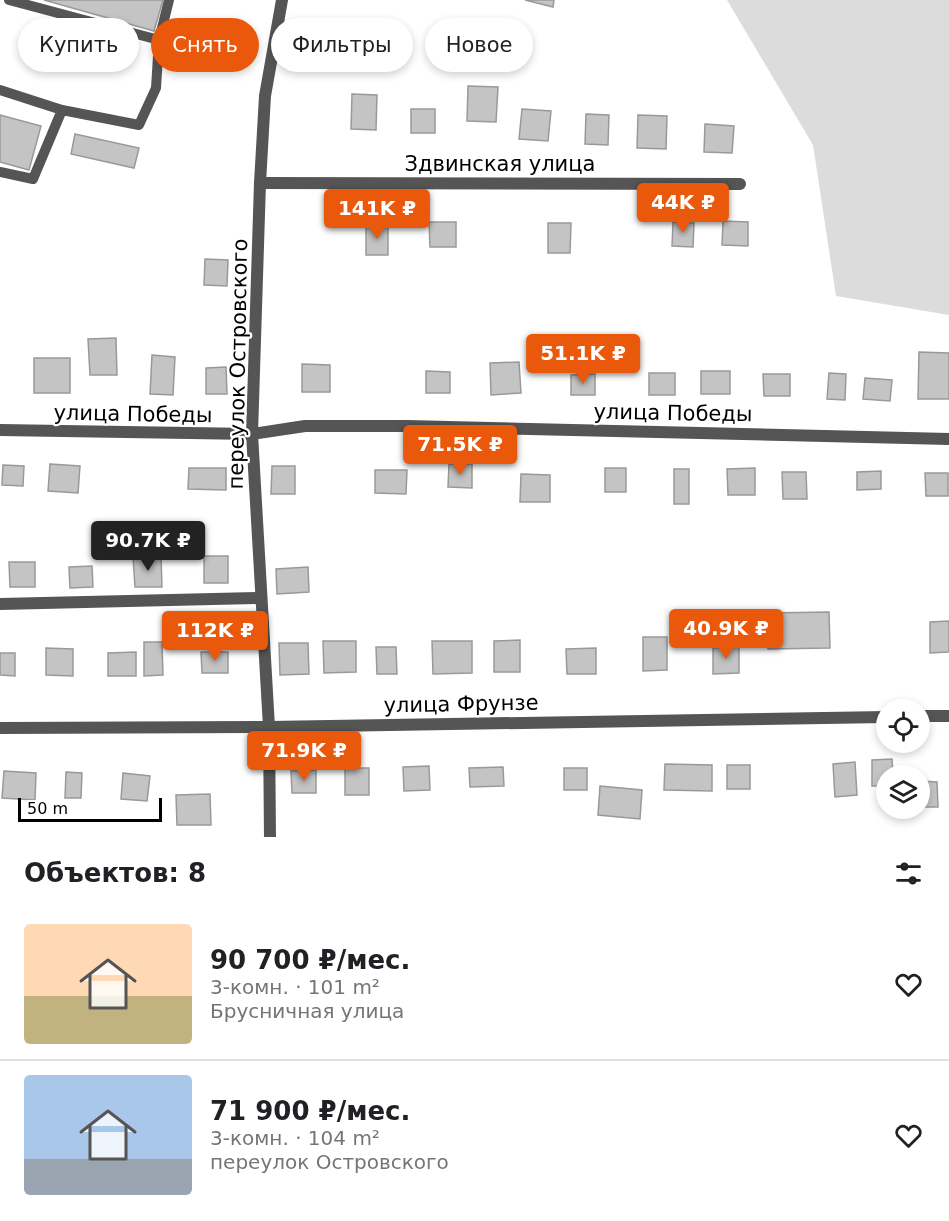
<!DOCTYPE html>
<html lang="ru">
<meta charset="utf-8">
<style>
body{margin:0;font-family:"DejaVu Sans",sans-serif;background:#f6f6f6;color:#202124;height:100vh;display:flex;flex-direction:column;font-size:22px;white-space:nowrap}
*{box-sizing:border-box;margin:0}
p{font-size:20px;color:#757577}
.icon{flex:none;width:33px;height:33px;fill:none;stroke:currentColor;stroke-width:2;stroke-linecap:round;stroke-linejoin:round}
.map{position:relative;height:837px;overflow:hidden}
.sheet{display:flex;flex-direction:column;background:#fff;flex:1}
.sheet>*{flex:none}
.banner{position:absolute;left:18px;top:18px;width:600px;height:54px;display:flex;gap:12px}
.tools{position:absolute;left:876px;top:699px;display:grid;gap:12px}
.tools a{display:grid;place-items:center;width:54px;height:54px;border-radius:50%;background:#fff;box-shadow:0 3px 9px #0003;font-size:30px}
.scale{position:absolute;left:18px;bottom:15px;width:144px;box-sizing:border-box;padding-left:6px;border:3px solid #000;border-top:0;font-size:16px;line-height:21px;white-space:nowrap;color:#000;-webkit-text-stroke:4px #fff;paint-order:stroke}
.price{position:absolute;translate:-50% -51px;padding:0 14px;border-radius:6px;background:#ea580c;color:#fff;font-size:20px;line-height:39px;filter:drop-shadow(0 2px 3px #0008)}
.price::after{content:'';position:absolute;left:50%;top:36px;width:18px;height:14px;margin-left:-9px;background:inherit;clip-path:polygon(0 0,100% 0,50% 100%)}
.price.on{background:#222;color:#fff}
ul{padding:0;list-style:none}
li{display:flex;align-items:center;gap:18px;height:150px;padding:0 24px}
li+li{border-top:2px solid #e0e0e0}
li span{display:grid;place-items:center;flex:none;width:168px;height:120px;border-radius:6px;color:#555}
li>.icon{margin-inline-start:auto}
span .icon{width:72px;height:72px;fill:#fffc;stroke-width:1}
li b{font-size:26px}
h2{display:flex;justify-content:space-between;align-items:center;height:72px;padding:0 24px;font-size:26px}
.pill{padding:0 21px;border-radius:27px;background:#fff;box-shadow:0 3px 9px #0003;font-size:21px;line-height:54px}
.pill.on{background:#ea580c;color:#fff}
.map>svg:first-child{display:block}
.green{fill:#dcdcdc}
.building{fill:#c4c4c4;stroke:#999;stroke-width:1.5}
.lines{fill:none;stroke-linecap:round;stroke-linejoin:round}
.service{stroke:#555;stroke-width:10}
.minor{stroke:#555;stroke-width:12}
.tertiary{stroke:#555;stroke-width:12}
.labels{text-anchor:middle;stroke-width:4.5;stroke-linejoin:round;paint-order:stroke}
.street-label{font-size:21px;fill:#000;stroke:#fff}
</style>
<div class="map">
<svg width="949" height="837" viewBox="0 0 949 837">
<rect width="100%" height="100%" fill="#fff"/>
<path class="green" d="M727 0H949V315L836 296 813 145Z"/>
<path class="building" d="M44 0H163L154 31Z
M525 0H554L553 7Z
M468 86 498 87 496 122 467 121Z
M352 94 377 95 376 130 351 129Z
M411 109H435V133H411Z
M522 109 551 111 548 141 519 139Z
M586 114 609 115 608 145 585 144Z
M0 115 41 126 29 170 0 162Z
M638 115 667 116 666 149 637 148Z
M705 124 734 126 732 153 704 152Z
M75 134 139 148 134 168 71 154Z
M723 221 748 222V246L722 245Z
M429 222H456V247H430Z
M673 222 694 223 693 247 672 246Z
M548 223H571L570 253H548Z
M366 225H388V255H366Z
M205 259 228 260 227 286 204 285Z
M116 338 117 375H90L88 339Z
M919 352 949 353V399H918Z
M152 355 175 357 173 395 150 394Z
M34 358H70V393H34Z
M519 362 521 393 491 395 490 363Z
M302 364 330 365V392H302Z
M226 367 227 394H206V368Z
M426 371 450 372V393H426Z
M701 371H730V394H701Z
M649 373H675V395H649Z
M829 373 846 374 845 400 827 399Z
M595 374V395H571V375Z
M763 374H790V396H764Z
M865 378 892 380 890 401 863 399Z
M50 464 80 466 78 493 48 491Z
M449 464H472V488L448 487Z
M3 465 24 466 23 486 2 485Z
M272 466H295V494H271Z
M189 468H226V490L188 489Z
M605 468H626V492H605Z
M755 468V495H728L727 469Z
M674 469H689V504H674Z
M375 470H407L406 494 375 493Z
M881 471V489L857 490V472Z
M782 472H806L807 499H783Z
M925 473H948V496H926Z
M521 474 550 475V502H520Z
M161 556 162 587H135L133 557Z
M204 556H228V583H204Z
M9 562H35V587H10Z
M92 566 93 587 70 588 69 567Z
M308 567 309 592 277 594 276 569Z
M829 612 830 648 768 649 767 613Z
M949 621V652L930 653V622Z
M643 637H667V670L643 671Z
M520 640V672H494V641Z
M323 641H356V672L324 673Z
M432 641H472V673L433 674Z
M144 642H162L163 675 144 676Z
M279 643H308L309 674 280 675Z
M376 647H396L397 674H377Z
M739 647V673L713 674V648Z
M46 648 73 649V676L46 675Z
M596 648V674H567L566 649Z
M136 652V676H108V653Z
M201 652H228V673H202Z
M0 653H15V676L0 675Z
M892 759 893 776H886V786H872V760Z
M855 762 857 795 835 797 833 764Z
M665 764 712 765V791L664 790Z
M727 765H750V789H727Z
M429 766 430 790 404 791 403 767Z
M503 767 504 786 470 787 469 768Z
M345 768H369V795H345Z
M564 768H587V790H564Z
M316 770V793H292L291 771Z
M4 771 36 773 35 800 2 798Z
M66 772 82 773 81 798H65Z
M123 773 150 776 147 801 121 799Z
M920 781 937 782 938 807H920Z
M600 786 642 790 640 819 598 815Z
M210 794 211 825H177L176 795Z"/>
<g class="lines">
<path class="service" d="M9 0 159 40
M0 90 62 110 139 125 156 88 159 40 169 0
M0 172 33 179 62 110"/>
<path class="minor" d="M260 183 740 184
M0 430 252 434 305 426H408L949 439
M0 604 261 598
M920 716H949
M0 728 269 727 886 717"/>
<path class="tertiary" d="M270 837 269 727 252 434 260 183 265 96 282 0"/>
</g>
<g class="labels">
<g class="street-label">
<text x="500" y="171">Здвинская улица</text>
<text transform="translate(238 364) rotate(-89)" y="7">переулок Островского</text>
<text transform="translate(673 413) rotate(1)" y="7">улица Победы</text>
<text transform="translate(133 414) rotate(1)" y="7">улица Победы</text>
<text transform="translate(461 704) rotate(-1)" y="7">улица Фрунзе</text>
</g>
</g>
</svg>
<div class="tools">
<a><svg class="icon" aria-label="locate" viewBox="0 0 24 24"><circle cx="12" cy="12" r="6"/><path d="M12 2v4M12 18v4M2 12h4M18 12h4"/></svg></a>
<a><svg class="icon" aria-label="layers" viewBox="0 0 24 24"><path d="M12 4l9 5-9 5-9-5zM3 14l9 5 9-5"/></svg></a>
</div>
<div class="scale">50 m</div>
<b class="price" style="left:683px;top:234px">44K ₽</b>
<b class="price" style="left:377px;top:240px">141K ₽</b>
<b class="price" style="left:583px;top:385px">51.1K ₽</b>
<b class="price" style="left:460px;top:476px">71.5K ₽</b>
<b class="price on" style="left:148px;top:572px">90.7K ₽</b>
<b class="price" style="left:726px;top:660px">40.9K ₽</b>
<b class="price" style="left:215px;top:662px">112K ₽</b>
<b class="price" style="left:304px;top:782px">71.9K ₽</b>
<div class="banner">
<a class="pill">Купить</a>
<a class="pill on">Снять</a>
<a class="pill">Фильтры</a>
<a class="pill">Новое</a>
</div>
</div>
<section class="sheet">
<h2>Объектов: 8<svg class="icon" aria-label="filters" viewBox="0 0 24 24"><path d="M4 7h16M4 17h16"/><circle cx="9" cy="7" r="2"/><circle cx="15" cy="17" r="2"/></svg></h2>
<ul>
<li><span style="background:linear-gradient(#ffd9b3 60%,#c2b280 0)"><svg class="icon" aria-label="home" viewBox="0 0 24 24"><path d="M3 11l9-7 9 7M6 9v11h12V9"/></svg></span><div><b>90 700 ₽/мес.</b><p>3-комн. · 101 m²</p><p>Брусничная улица</p></div><svg class="icon" aria-label="heart" viewBox="0 0 24 24"><path d="M12 20l-8-8c-3-5 5-10 8-4 3-6 11-1 8 4z"/></svg></li>
<li><span style="background:linear-gradient(#a9c7e8 70%,#9aa5b1 0)"><svg class="icon" aria-label="home" viewBox="0 0 24 24"><path d="M3 11l9-7 9 7M6 9v11h12V9"/></svg></span><div><b>71 900 ₽/мес.</b><p>3-комн. · 104 m²</p><p>переулок Островского</p></div><svg class="icon" aria-label="heart" viewBox="0 0 24 24"><path d="M12 20l-8-8c-3-5 5-10 8-4 3-6 11-1 8 4z"/></svg></li>
</ul>
</section>
